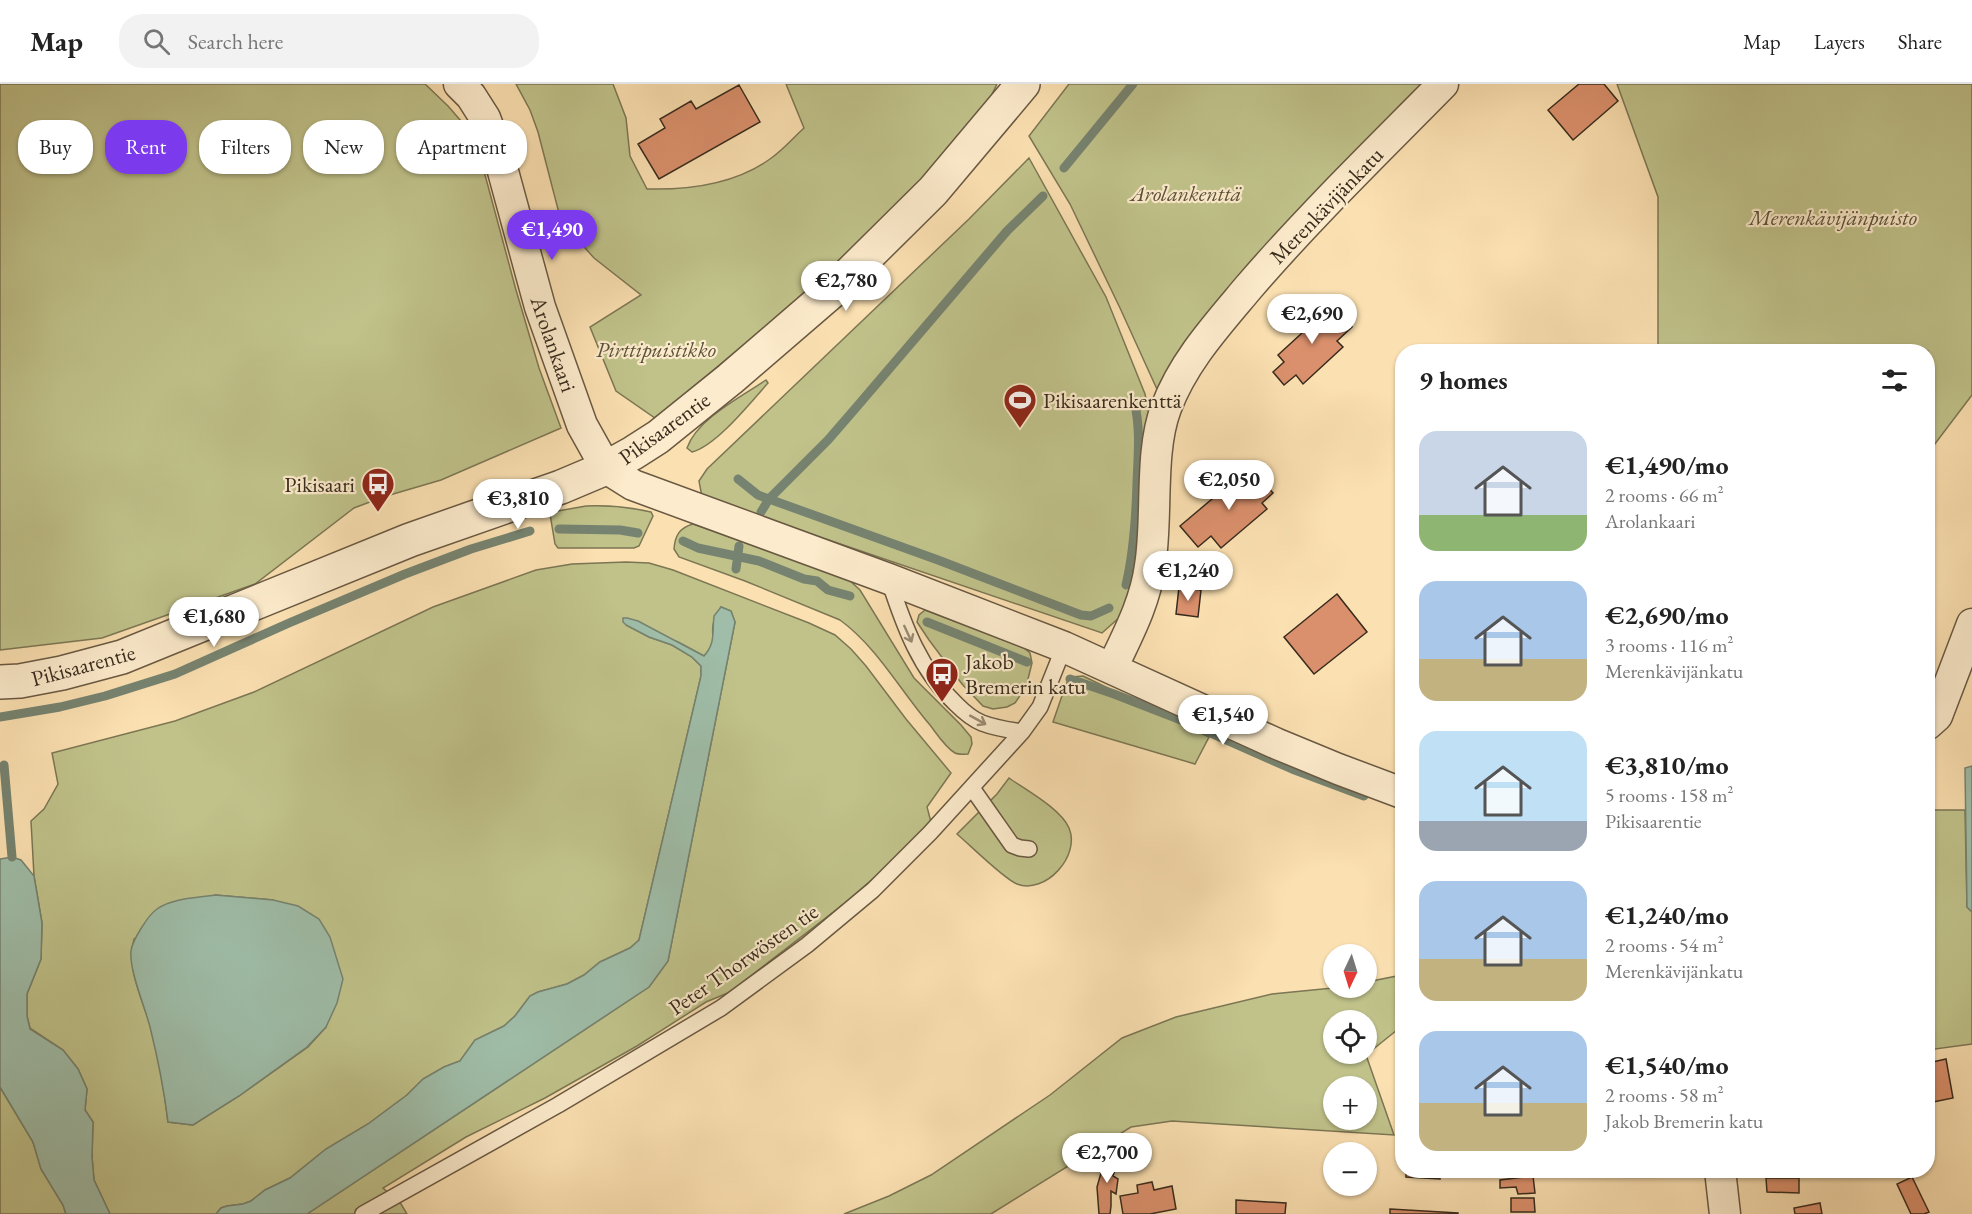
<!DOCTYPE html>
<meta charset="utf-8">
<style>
body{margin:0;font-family:"EB Garamond",serif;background:#f2f2f2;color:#222;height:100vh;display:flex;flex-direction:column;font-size:22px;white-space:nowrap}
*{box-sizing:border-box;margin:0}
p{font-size:20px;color:#767676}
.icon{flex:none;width:33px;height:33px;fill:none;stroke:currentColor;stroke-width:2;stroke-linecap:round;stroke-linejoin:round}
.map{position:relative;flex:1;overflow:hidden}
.side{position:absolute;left:1395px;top:260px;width:540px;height:834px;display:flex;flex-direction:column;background:#fff;border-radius:24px;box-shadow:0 2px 4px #0004}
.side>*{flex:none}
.hud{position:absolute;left:18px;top:36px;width:570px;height:54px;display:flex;gap:12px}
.needle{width:39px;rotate:184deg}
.buttons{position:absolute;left:1323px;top:860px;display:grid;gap:12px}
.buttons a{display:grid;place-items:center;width:54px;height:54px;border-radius:50%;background:#fff;box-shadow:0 2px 4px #0004;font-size:30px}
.price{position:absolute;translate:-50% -51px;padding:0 14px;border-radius:21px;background:#fff;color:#222;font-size:20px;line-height:39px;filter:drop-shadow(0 2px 3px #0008)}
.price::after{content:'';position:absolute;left:50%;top:36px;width:18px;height:14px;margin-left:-9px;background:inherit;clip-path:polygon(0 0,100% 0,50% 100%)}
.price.active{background:#7c3aed;color:#fff}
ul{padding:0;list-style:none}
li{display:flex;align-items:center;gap:18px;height:150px;padding:0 24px}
li span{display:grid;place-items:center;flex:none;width:168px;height:120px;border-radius:18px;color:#555}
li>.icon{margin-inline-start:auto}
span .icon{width:72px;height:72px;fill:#fffc;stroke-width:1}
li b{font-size:26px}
h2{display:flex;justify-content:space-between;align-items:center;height:72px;padding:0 24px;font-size:26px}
.chip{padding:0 21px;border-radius:24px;background:#fff;box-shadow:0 2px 4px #0004;font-size:21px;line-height:54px}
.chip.active{background:#7c3aed;color:#fff}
header{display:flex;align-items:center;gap:36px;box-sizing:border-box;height:84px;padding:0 30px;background:#fff;border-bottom:2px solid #e0e0e0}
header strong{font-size:28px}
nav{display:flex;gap:33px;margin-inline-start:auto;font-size:21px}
.search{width:420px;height:54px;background:#f2f2f2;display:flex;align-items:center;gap:15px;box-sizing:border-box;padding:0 21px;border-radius:24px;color:#767676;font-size:22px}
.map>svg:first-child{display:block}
.green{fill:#c0c28a;stroke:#7c7654;stroke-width:1.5;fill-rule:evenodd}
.water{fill:#9fbda8;stroke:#768370;stroke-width:1.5}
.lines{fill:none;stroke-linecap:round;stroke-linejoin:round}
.stream{stroke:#768370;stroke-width:9}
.building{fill:#da906c;stroke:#382b1d;stroke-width:1.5}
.service-casing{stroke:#695842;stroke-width:18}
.minor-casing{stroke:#695842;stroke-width:33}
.tertiary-casing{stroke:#695842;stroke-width:36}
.service{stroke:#fcebcc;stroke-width:15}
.minor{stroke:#fcebcc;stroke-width:30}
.tertiary{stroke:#fcebcc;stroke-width:33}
.oneway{stroke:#9a8b74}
.labels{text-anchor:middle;stroke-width:4.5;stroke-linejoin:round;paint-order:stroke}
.park-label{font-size:22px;font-style:italic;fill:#5a5138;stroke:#fcebcc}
.street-label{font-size:22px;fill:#382b1d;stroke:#fcebcc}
.poi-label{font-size:22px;fill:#382b1d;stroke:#fcebcc;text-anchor:start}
</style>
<header>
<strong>Map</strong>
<div class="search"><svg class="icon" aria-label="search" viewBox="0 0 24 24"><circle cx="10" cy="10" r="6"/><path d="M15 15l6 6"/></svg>Search here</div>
<nav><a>Map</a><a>Layers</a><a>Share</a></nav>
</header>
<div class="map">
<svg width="1972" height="1130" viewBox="0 0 1972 1130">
<rect width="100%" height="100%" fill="#fbe0b1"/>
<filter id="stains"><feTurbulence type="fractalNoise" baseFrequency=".00333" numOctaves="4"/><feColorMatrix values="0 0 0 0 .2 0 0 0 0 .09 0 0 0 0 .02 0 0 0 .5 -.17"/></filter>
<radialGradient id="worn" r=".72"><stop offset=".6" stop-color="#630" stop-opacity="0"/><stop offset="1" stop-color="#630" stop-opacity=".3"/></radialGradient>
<path class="green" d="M0 0H425L448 22 467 44 481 76 516 206 539 284 561 344 441 396 383 413 354 424 255 500 102 554 0 566Z
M516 0H613L626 34 630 72 647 105C689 106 735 100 770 75 783 66 793 54 804 44L786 0H997C981 37 945 71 918 100 836 186 747 259 655 334L616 307 590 243 641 211 594 174 561 137 538 48 530 26Z
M1069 0H1443L1287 159 1166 325 1120 224 1070 120 1029 52Z
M1617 0H1972V311L1928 369V267H1658V113Z
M1029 74 1106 213 1145 310 1151 339 1142 481 1131 523 1102 549 702 413 699 397 707 385 969 135Z
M766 296 768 299C750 319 717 361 692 368L687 364C697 335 741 313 766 296Z
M586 422C608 421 629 423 651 428L653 432 639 462 634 464H558L555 460 550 430 552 428Z
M693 440 848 495 860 506 914 594 961 641 971 653 972 660 968 670C963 670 959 671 955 669 945 663 937 650 930 641 900 606 877 563 840 536L745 497 679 473 674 465C675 452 679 444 693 440Z
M626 478 649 479 673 486 809 539 835 551 851 565 866 582 906 635 951 689 927 723 931 738 891 779 845 819 730 908 706 918 637 962 545 1014 466 1053 383 1104 401 1120 407 1130H307L649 903 668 877 735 538 731 527 721 523C719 528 714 535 713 541 711 556 718 557 704 572L678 558 626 541 649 553 672 561 692 573 701 582V592L639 856 630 864 600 878 584 891 567 900 538 908 530 912 515 932 504 942 475 956 460 977 444 983 423 995 407 1011 368 1040 326 1065 290 1094 265 1106 251 1117 243 1120 227 1122 221 1124 216 1130H110L94 1096 92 1073 93 1038 85 1026 87 1005 78 985 63 966 30 944 27 932V910L41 875 42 839 34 792 31 737 44 725 58 700 52 669 175 637 254 608 433 523 536 486 572 480ZM215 811 273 816 326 943 308 963 239 1012 193 1041 168 1038C164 1005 159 973 150 941 142 914 126 884 134 855Z
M925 526 1024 564 1030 569 1032 579 1026 603 1015 619 1007 623 993 625 983 622 962 600 929 556 917 538 919 531Z
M1083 592 1209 653 1195 680 1053 638 1066 600 1071 593Z
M1009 694C1026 706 1061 725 1069 744 1081 772 1045 811 1017 800 1004 795 970 761 957 750L997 710Z
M1928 726H1965L1967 823 1972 828V960L1928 966Z
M1402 891V942L1366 971 1394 1051 1172 1037 1131 1043 991 1130H844L889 1112 931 1091 1050 1011 1122 954 1176 933 1272 910 1343 903H1366L1367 898ZM1334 936H1366V969H1334ZM1334 1002H1366V1035H1334Z
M0 1003 33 1058 41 1085 63 1121 66 1130H0Z"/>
<path class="water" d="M721 523 731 527 735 538 668 877 649 903 307 1130H216L221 1124 227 1122 243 1120 251 1117 265 1106 290 1094 326 1065 368 1040 407 1011 423 995 444 983 460 977 475 956 504 942 515 932 530 912 538 908 567 900 584 891 600 878 630 864 639 856 701 592V582L692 573 672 561 649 553 626 541 623 538V534H627L638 537 704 572C716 559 712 547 714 532Z
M1972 682V828L1967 823 1965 684Z
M12 773 21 776 34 792 42 839 41 875 27 910V932L30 945 63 966 78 985 87 1005 85 1026 93 1038 92 1073 94 1096 110 1130H66L63 1121 41 1085 33 1058 0 1003V775Z
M215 811 273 816 298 822 319 835 330 853 343 895 337 919 326 943 307 963 239 1012 193 1041 168 1038C164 1006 158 975 150 943 145 923 129 886 131 867 132 857 148 831 157 825 172 814 197 814 215 811Z"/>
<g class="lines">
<path class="stream" d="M1064 84 1133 0
M738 395 758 411 938 476 1081 531 1091 532 1109 524
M761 428 769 415 828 356 854 326 1007 147 1043 112
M559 445 620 446 638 449
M683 457 698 464 759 477 804 495 817 497 828 506 850 512
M736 485 739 462
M1126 501C1134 467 1136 434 1137 399 1138 370 1141 345 1134 317
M927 538 1027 578
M1070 595 1114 610 1181 636 1292 685 1364 712
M0 633 60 623 105 612 175 590 289 539 405 490 471 465 530 447
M4 681 12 773"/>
</g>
<path class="building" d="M1579 0H1604L1618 17 1573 56 1548 26Z
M739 1 760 38 659 95 638 60 665 44 660 35 691 17 696 25Z
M1311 222 1321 234 1333 222 1352 243 1337 257 1343 263 1303 300 1296 291 1284 301 1273 288 1284 278 1278 271 1302 249 1293 238Z
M1250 383 1273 409 1262 419 1267 425 1221 464 1211 452 1198 463 1180 442Z
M1179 503 1201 506 1198 533 1176 530Z
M1337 510 1367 548 1314 590 1284 553Z
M1946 975 1953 1014 1928 1019V979Z
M1107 1068 1119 1071 1113 1092 1118 1095 1116 1110 1111 1107V1122L1110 1130H1099L1097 1103Z
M1406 1086H1440V1095L1406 1093Z
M1533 1092 1535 1109 1518 1110 1516 1103 1500 1104V1096Z
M1912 1093 1929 1128 1924 1130H1911L1897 1100Z
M1766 1094H1799V1109L1767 1108Z
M1152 1098 1154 1106 1172 1102 1176 1125 1150 1130H1123L1120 1112 1138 1109 1137 1101Z
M1511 1114H1534L1535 1128H1511Z
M1236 1116 1286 1119 1285 1130H1236Z
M1820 1119 1822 1130H1795L1794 1124Z
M1390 1125 1458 1129V1130H1390Z"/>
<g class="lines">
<g class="service-casing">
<path id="service" d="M889 496C904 542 920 586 956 620 963 627 972 635 982 639 995 644 1008 646 1022 648
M972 704 1012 761 1020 764 1029 765
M363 1130 558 1021 721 924 807 861 873 806 930 749 1022 648 1040 623 1064 563"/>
</g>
<g class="minor-casing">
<path id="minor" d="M459 0 471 12 485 34 498 69 540 223 582 341 606 384 633 401 889 495 1064 563 1275 659 1338 685 1402 709
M1112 584C1128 550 1145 519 1150 482 1158 433 1149 369 1166 324 1183 278 1217 241 1248 204 1309 133 1377 67 1443 0
M1928 640 1937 632 1972 540
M1720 1086 1725 1130"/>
</g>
<g class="tertiary-casing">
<path id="tertiary" d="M0 598 20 597 62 589 122 573 410 456 561 403 606 384 633 369 658 353 730 295 831 208 933 107 1023 0"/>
</g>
<use href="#service" class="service"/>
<use href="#minor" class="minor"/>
<use href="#tertiary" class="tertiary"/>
</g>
<defs><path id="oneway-shaft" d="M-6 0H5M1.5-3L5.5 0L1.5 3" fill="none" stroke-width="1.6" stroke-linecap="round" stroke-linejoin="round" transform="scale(1.5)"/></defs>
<g class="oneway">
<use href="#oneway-shaft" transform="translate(908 550) rotate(65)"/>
<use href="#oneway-shaft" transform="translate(978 636) rotate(29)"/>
</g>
<defs>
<g id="stadium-pin" transform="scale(1.725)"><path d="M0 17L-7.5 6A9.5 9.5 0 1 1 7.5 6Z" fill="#8f2418" stroke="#fcebcc"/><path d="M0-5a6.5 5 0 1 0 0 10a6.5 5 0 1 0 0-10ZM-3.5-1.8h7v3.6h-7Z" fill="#fff"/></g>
<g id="bus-pin" transform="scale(1.725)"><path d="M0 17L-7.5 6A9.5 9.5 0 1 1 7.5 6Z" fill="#8f2418" stroke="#fcebcc"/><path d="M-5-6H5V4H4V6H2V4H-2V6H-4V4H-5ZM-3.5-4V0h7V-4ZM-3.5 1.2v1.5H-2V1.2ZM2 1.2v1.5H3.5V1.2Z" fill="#fff"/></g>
</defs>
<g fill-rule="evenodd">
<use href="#stadium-pin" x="1020" y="316"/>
<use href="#bus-pin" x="378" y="400"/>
<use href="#bus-pin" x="942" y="590"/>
</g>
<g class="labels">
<g class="park-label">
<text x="1186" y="117">Arolankenttä</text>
<text x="1833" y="141">Merenkävijänpuisto</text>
<text x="656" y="273">Pirttipuistikko</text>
</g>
<g class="street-label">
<text transform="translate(1326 121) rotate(-46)" y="8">Merenkävijänkatu</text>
<text transform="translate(554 260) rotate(71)" y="8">Arolankaari</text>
<text transform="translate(664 344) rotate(-36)" y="8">Pikisaarentie</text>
<text transform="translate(83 581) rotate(-15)" y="8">Pikisaarentie</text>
<text transform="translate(743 875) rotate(-35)" y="8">Peter Thorwösten tie</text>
</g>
<g class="poi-label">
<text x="1043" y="324">Pikisaarenkenttä</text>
<text x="355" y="408" text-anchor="end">Pikisaari</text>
<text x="965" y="585">Jakob<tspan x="965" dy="25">Bremerin katu</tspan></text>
</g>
</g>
<rect width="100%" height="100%" filter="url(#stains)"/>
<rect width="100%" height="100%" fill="url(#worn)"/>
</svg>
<div class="buttons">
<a><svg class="needle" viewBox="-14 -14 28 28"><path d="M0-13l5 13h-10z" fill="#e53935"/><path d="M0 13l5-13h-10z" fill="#767676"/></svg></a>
<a><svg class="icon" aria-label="locate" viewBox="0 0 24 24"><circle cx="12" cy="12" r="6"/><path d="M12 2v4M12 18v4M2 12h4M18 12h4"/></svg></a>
<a>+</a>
<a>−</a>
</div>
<b class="price active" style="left:552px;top:177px">€1,490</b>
<b class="price" style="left:846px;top:228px">€2,780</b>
<b class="price" style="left:1312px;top:261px">€2,690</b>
<b class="price" style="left:1229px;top:427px">€2,050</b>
<b class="price" style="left:518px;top:446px">€3,810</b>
<b class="price" style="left:1188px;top:518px">€1,240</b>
<b class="price" style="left:214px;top:564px">€1,680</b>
<b class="price" style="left:1223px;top:662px">€1,540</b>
<b class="price" style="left:1107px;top:1100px">€2,700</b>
<div class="hud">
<a class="chip">Buy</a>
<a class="chip active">Rent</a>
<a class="chip">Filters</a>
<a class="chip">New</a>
<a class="chip">Apartment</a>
</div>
<section class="side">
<h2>9 homes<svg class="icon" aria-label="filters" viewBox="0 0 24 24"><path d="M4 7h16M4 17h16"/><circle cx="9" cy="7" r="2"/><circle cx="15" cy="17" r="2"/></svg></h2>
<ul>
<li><span style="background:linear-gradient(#c9d6e8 70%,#8fb573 0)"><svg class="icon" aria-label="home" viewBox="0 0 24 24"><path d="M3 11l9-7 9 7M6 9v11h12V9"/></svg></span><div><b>€1,490/mo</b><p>2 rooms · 66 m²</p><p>Arolankaari</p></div></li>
<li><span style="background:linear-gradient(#a9c7e8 65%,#c2b280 0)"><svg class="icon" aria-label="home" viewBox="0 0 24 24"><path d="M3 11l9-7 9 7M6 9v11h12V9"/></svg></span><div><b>€2,690/mo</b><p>3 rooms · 116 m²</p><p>Merenkävijänkatu</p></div></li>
<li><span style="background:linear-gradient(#bfe0f5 75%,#9aa5b1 0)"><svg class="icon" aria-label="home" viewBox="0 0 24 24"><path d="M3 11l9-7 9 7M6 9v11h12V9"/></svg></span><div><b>€3,810/mo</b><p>5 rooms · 158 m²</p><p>Pikisaarentie</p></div></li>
<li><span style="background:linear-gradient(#a9c7e8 65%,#c2b280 0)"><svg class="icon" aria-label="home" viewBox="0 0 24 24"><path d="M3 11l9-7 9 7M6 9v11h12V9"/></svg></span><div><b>€1,240/mo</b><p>2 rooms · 54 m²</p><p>Merenkävijänkatu</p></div></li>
<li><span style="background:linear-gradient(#a9c7e8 60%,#c2b280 0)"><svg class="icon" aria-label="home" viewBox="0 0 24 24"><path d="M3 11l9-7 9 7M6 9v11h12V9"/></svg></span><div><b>€1,540/mo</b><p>2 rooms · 58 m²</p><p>Jakob Bremerin katu</p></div></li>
</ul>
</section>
</div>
